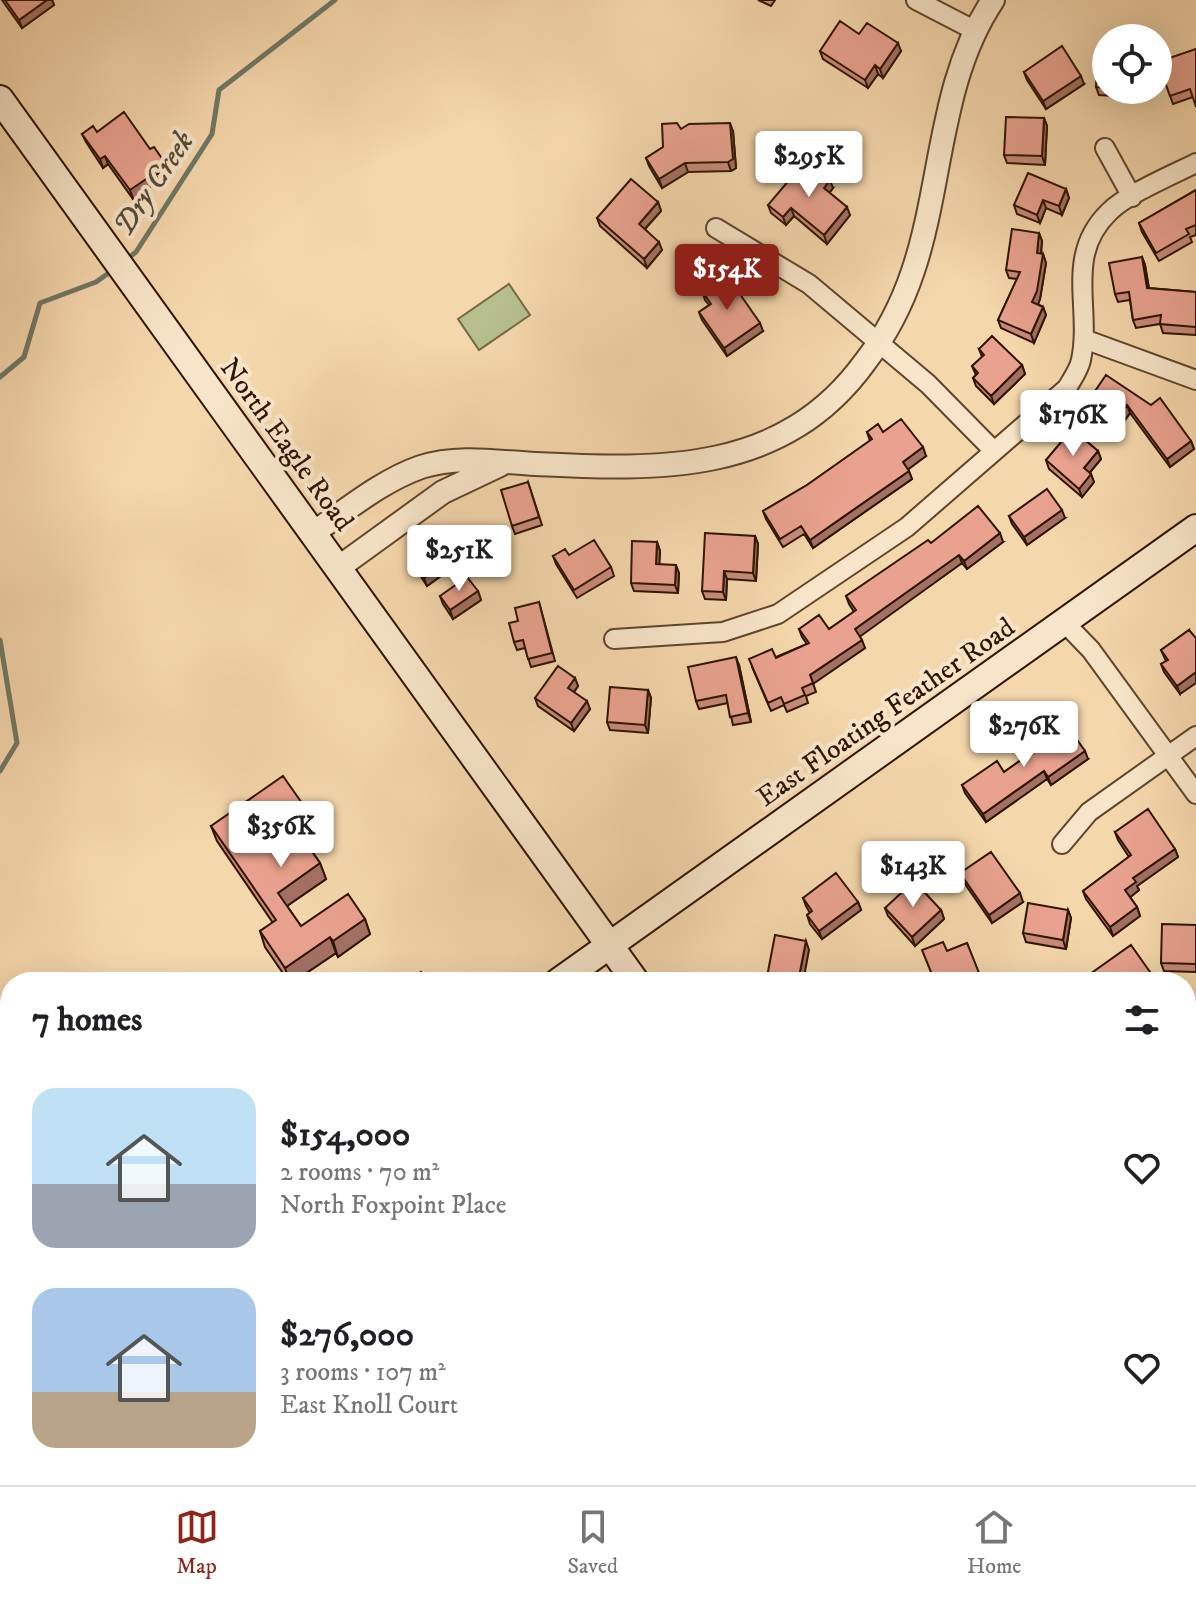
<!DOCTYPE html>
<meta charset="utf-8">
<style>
body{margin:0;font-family:"IM FELL DW Pica",serif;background:#f6f6f6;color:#202124;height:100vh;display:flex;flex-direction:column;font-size:30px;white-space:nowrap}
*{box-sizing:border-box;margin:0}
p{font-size:26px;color:#757577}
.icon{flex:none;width:44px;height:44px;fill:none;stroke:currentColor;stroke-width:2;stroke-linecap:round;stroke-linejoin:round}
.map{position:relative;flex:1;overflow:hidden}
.drawer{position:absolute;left:0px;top:972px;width:1196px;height:514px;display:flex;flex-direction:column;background:#fff;border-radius:32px 32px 0 0;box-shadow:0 8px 32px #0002}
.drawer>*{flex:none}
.controls{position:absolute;left:1092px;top:24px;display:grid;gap:16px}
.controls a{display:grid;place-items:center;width:80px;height:80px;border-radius:50%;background:#fff;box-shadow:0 8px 32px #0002;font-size:40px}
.price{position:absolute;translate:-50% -68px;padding:0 18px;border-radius:8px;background:#fff;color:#222;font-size:26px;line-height:52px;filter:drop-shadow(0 2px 4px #0008)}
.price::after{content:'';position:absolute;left:50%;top:48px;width:24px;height:18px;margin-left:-12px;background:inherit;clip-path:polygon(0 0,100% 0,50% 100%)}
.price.on{background:#8f2418;color:#fff}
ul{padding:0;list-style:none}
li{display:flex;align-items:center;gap:24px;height:200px;padding:0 32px}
li span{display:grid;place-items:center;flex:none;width:224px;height:160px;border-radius:24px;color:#555}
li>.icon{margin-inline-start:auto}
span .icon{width:96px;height:96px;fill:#fffc;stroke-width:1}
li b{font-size:34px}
h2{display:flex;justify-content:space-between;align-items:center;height:96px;padding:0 32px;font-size:34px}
.menu{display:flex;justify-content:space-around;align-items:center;height:112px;border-top:2px solid #e0e0e0;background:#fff;font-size:22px;color:#757577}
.menu a{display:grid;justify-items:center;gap:4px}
.menu .on{color:#8f2418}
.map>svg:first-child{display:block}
.garden{fill:#b7bf8d;stroke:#736a46;stroke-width:2}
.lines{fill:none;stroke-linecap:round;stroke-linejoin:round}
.stream{stroke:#707865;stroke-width:5}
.minor-casing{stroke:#60452b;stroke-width:22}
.tertiary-casing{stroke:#60452b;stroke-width:26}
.secondary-casing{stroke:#2f1400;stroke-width:30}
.minor{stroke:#f8e5c9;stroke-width:18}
.tertiary{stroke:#f8e5c9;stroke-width:22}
.secondary{stroke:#f8e5c9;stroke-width:26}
.wall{fill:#c88b7b;stroke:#2f1400;stroke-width:2}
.shaded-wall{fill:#a37164;stroke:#2f1400;stroke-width:2}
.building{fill:#e9a28f;stroke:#2f1400;stroke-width:2}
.labels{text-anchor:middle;stroke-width:8;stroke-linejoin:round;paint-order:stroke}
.street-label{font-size:28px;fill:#2f1400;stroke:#f8e5c9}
.water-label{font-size:30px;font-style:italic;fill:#554e3b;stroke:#f8e5c9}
</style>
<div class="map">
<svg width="1196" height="1485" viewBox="0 0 1196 1485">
<rect width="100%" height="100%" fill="#f5d7ac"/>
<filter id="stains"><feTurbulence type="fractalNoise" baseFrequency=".0025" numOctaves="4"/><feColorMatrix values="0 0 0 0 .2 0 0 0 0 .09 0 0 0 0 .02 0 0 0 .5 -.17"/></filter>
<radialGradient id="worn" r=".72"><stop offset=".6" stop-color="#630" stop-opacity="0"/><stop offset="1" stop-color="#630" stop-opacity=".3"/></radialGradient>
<path class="garden" d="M509 284 530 315 479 350 458 319Z"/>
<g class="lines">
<path class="stream" d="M127 259 136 252 212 134 219 90 335 0
M0 377 24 357 40 303 96 282 113 270
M0 640 17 743 0 771
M0 1373 10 1408
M29 1485V1476"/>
<g class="minor-casing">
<path id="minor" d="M916 0 974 30
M1105 148 1132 197
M716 228 809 284 928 384 994 451
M1084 339 1196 380
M1064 622 1091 650 1196 794
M614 639 723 632 778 614 907 527 1067 388C1072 379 1079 370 1081 360 1092 307 1064 256 1109 212 1127 194 1172 175 1196 163
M1062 844 1089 812 1196 736
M1186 1057 1196 1069
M1186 1205 1196 1202
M1186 1460 1196 1477
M381 1476 388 1485
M319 1485 329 1476"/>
</g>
<g class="tertiary-casing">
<path id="tertiary" d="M313 533C347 510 381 481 421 467 458 455 497 462 535 464 660 470 783 475 865 362 886 335 902 304 913 271 943 182 939 81 993 0
M338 568 443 492 500 465"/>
</g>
<g class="secondary-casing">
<path id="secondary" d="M0 99 636 982
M558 982 1196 528
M0 1365 10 1359
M975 1476 981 1485"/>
</g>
<use href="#minor" class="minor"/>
<use href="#tertiary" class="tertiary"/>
<use href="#secondary" class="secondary"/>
</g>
<path class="wall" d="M2 0H52L54 5 22 28Z
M758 0H775L771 6Z
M859 34 901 51 883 78 878 74 868 88 823 59 820 51Z
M1196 49 1193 97 1173 104 1158 62Z
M1106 65V90H1146L1145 98 1099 95 1096 87Z
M1024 72 1084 84 1046 109 1027 80Z
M1044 118 1047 126 1045 165 1007 163 1004 155Z
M681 129 733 131 736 168 731 171 688 172 662 188 649 166 646 158 663 147Z
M97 132 150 149 166 168 156 175 158 181 133 199 108 164 103 168 86 142 82 134Z
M833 188 829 193 850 215 827 244 794 216 786 225 771 213 768 205Z
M1066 189 1069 198 1062 215 1046 208 1040 223 1017 214 1014 205Z
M1196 190V235L1190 237 1192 242 1159 261 1142 232 1139 223Z
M658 202 661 211 645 229 662 250 647 268 600 226 597 218Z
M1039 233 1042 241 1041 254H1043L1046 263 1040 299 1038 304 1043 307 1046 315 1034 343 1001 328 998 320 1017 279 1009 278 1006 270Z
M1142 257 1145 265 1149 288 1196 292V335L1163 333 1160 324 1136 328 1133 320 1130 300 1118 302 1115 294Z
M702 291 763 331 727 356 702 320 699 312 709 305 705 300Z
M979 349 1022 365 1025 374 994 404 976 386 973 378 976 375 972 366 982 357Z
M1089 400 1151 405 1191 441 1194 449 1170 467 1130 413 1120 427 1092 408Z
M867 432H883L926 456 908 469 912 479 813 548 804 534 783 547 766 519 763 511 807 485 870 441Z
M1098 451 1101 459 1090 472 1094 482 1082 497 1049 469 1046 460Z
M528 482 542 525 515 534 512 526Z
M1009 516 1065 518 1027 545 1012 524Z
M755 536 758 544 756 581 727 579 726 600 705 599 702 591Z
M657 542 660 551 659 564 679 573 678 593 634 591 631 583Z
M1003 542 967 569 962 563 859 636 865 648 813 683 816 692 806 696 808 703 787 712 784 705 771 711 752 667 807 644 802 637 799 629H829L854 612 849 604 846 596 931 543Z
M569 555 611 567 614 576 577 598 556 564 553 556Z
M412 559 449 560 452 568 427 586 415 567Z
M478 591 481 600 453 619 443 604 440 596Z
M539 602 555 661 531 667 525 648 517 650 514 642 518 621Z
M1189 630 1180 694 1164 672 1161 664 1166 661 1161 650Z
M739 665 751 722 733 725 728 703 699 709 696 701Z
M575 678 578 686 574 692 590 709 574 731 538 706 535 698Z
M648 690 651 698 648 733 610 730 607 722Z
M1029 749 1088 759 1051 785 1047 779 986 822 965 793 962 785 1004 772 1030 754Z
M211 826 316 832 304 840 320 863 326 879 287 906 301 926 365 919 370 934 338 957 336 953 293 982H289L265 947 260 931 273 923 217 841Z
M1115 832 1175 849 1178 857 1137 886 1139 890 1130 897 1137 907 1140 916 1113 936 1086 899 1083 891 1129 857 1118 840Z
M960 873 1023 902 992 923 963 881Z
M803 898 858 902 861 910 822 939 810 924 807 915 810 913 806 906Z
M885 908 941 910 944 919 915 946 888 916Z
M1068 910 1071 918 1066 949 1026 942 1023 933Z
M1196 925V972L1164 971 1161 963Z
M967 943 982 982H935L947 951Z
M1196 1128V1160L1186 1164V1132Z
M1186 1337 1196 1352V1409L1186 1395Z
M267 1476 268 1485H210Z"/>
<path class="shaded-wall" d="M47 0H52L54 5 22 28 19 20Z
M898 43 901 51 883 78 880 69Z
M875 65 878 74 868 88 865 80Z
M1081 76 1084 84 1046 109 1043 101Z
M1044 118 1047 126 1045 165 1042 156Z
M730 123 733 131 736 168 731 171 728 162Z
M105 156 108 164 103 168 100 159Z
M163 160 166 168 156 175 158 181 133 199 130 190 152 168Z
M685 163 688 172 662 188 659 179Z
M830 180 833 188 827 196 824 188Z
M1066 189 1069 198 1062 215 1059 206Z
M1043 200 1046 208 1040 223 1037 215Z
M658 202 661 211 642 232 639 224Z
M847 207 850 215 827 244 824 235Z
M791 208 794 216 786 225 783 217Z
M1039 233 1042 241 1040 262 1037 253Z
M659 242 662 250 647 268 644 259Z
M1043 254 1046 263 1040 299 1036 310 1032 302Z
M1142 257 1145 265 1150 296 1147 288Z
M1043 307 1046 315 1034 343 1031 334Z
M760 323 763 331 727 356 724 348Z
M1022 365 1025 374 994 404 991 396Z
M1127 405 1130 413 1120 427 1117 419Z
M1191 441 1194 449 1170 467 1167 459Z
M923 447 926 456 906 471 903 462Z
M1098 451 1101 459 1087 476 1084 468Z
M909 471 912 479 813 548 810 540Z
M1091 474 1094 482 1082 497 1079 489Z
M1062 510 1065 518 1027 545 1024 537Z
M1000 533 1003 542 967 569 964 561Z
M755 536 758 544 756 581 753 573Z
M657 542 660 551 659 572 656 564Z
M959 555 962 563 858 638 855 629Z
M449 560 452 568 427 586 424 578Z
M676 565 679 573 678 593 675 585Z
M724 571 727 579 726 600 723 592Z
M478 591 481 600 453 619 450 610Z
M862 640 865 648 813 684 810 675Z
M736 657 739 665 751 722 748 713Z
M1196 672V683L1180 694 1177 686Z
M575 678 578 686 571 696 568 688Z
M648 690 651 698 648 733 645 725Z
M587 701 590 709 574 731 571 723Z
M1085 751 1088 759 1051 785 1048 777Z
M1044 771 1047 779 986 822 983 814Z
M311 816 316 832 300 842 295 827Z
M1175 849 1178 857 1137 886 1139 890 1128 899 1125 890 1133 878Z
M320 863 326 879 284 908 278 893Z
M1020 893 1023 902 992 923 989 915Z
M858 902 861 910 822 939 819 931Z
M1137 907 1140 916 1113 936 1110 927Z
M941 910 944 919 915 946 912 937Z
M1068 910 1071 918 1066 949 1063 940Z
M365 919 370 934 338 957 333 941Z
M330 937 336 953 293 982H290L285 968Z
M806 941 809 950 803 982H798Z
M1150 972 1153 980 1151 982H1136Z
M483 1476H490L492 1480 485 1485H471Z
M806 1479 808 1485H798Z"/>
<path class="building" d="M5 0H47L19 20Z
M840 21 859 34 867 23 898 43 880 69 875 65 865 80 820 51Z
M1062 46 1081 76 1043 101 1024 72Z
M1196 49V107L1190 89 1170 96 1158 62Z
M1097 64 1106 65V88L1096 87Z
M124 112 150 149 154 147 163 160 152 168 155 173 130 190 105 156 100 159 82 134 93 126 97 132Z
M1006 117 1044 118 1042 156 1004 155Z
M677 123 681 129 689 124 730 123 733 159 728 162 685 163 659 179 646 158 663 147 662 124Z
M806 160 830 180 824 188 847 207 824 235 791 208 783 217 768 205Z
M1028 173 1066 189 1059 206 1043 200 1037 215 1014 205Z
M631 179 658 202 639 224 659 242 644 259 597 218Z
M1196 190V225L1186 229 1189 234 1156 253 1139 223Z
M1012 229 1039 233 1037 253 1043 254 1037 291 1032 302 1043 307 1031 334 998 320 1020 272 1006 270Z
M1142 257 1147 288 1196 292V327L1160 324 1161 315 1133 320 1129 292 1115 294 1109 263Z
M726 274 760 323 724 348 699 312 711 304 702 291Z
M992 336 1022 365 991 396 973 378 978 373 972 366 984 355 979 349Z
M1106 375 1151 405 1160 398 1191 441 1167 459 1127 405 1117 419 1089 400Z
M901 419 923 447 903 462 909 471 810 540 801 526 780 539 763 511 807 485 872 439 867 432 878 424 883 432Z
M1072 429 1098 451 1084 468 1091 474 1079 489 1046 460Z
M528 482 539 517 512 526 501 490Z
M1047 489 1062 510 1024 537 1009 516Z
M978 506 1000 533 964 561 959 555 855 629 862 640 810 675 813 683 802 688 805 695 784 704 781 697 768 703 749 659 772 649 776 658 809 643 799 629 819 615 829 629 856 610 846 596 928 540 931 543Z
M705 533 755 536 753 573 724 571 723 592 702 591Z
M594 540 611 567 574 590 553 556 565 549 569 555Z
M632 541 657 542 656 564 676 565 675 585 631 583Z
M437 543 449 560 424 578 412 559Z
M467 577 478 591 450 610 440 596Z
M539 602 552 653 528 659 523 640 514 642 509 623 518 621 515 608Z
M1189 630 1196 638V672L1177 686 1161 664 1168 660 1161 650Z
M736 657 748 713 730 717 726 695 696 701 688 667Z
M558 666 575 678 568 688 587 701 571 723 535 698Z
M610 687 648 690 645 725 607 722Z
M1066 724 1085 751 1048 777 1044 771 983 814 962 785 997 761 1004 772 1031 753 1029 749Z
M283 776 311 816 295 827 320 863 278 893 301 926 348 894 365 919 333 941 330 937 285 968 260 931 276 920 211 826Z
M1148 809 1175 849 1133 878 1136 882 1125 890 1137 907 1110 927 1083 891 1131 855 1115 832Z
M991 852 1020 893 989 915 960 873Z
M836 873 858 902 819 931 807 915 812 911 803 898Z
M914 881 941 910 912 937 885 908Z
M1028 903 1068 910 1063 940 1023 933Z
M1162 924 1196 925V964L1161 963Z
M775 935 806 941 798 982H766Z
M943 942 947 951 967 943 979 973 970 977 972 982H935L922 950Z
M1131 945 1150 972 1136 982H1095L1090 974Z
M421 972 428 982H407Z
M1196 1128V1150L1186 1154V1132Z
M1186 1337 1196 1352V1405L1186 1391Z
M210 1476H265V1478H261L262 1485H210Z
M430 1476H483L471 1485H458L457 1483 454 1485H436Z
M773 1476H804L806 1479 798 1485H779Z
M1089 1476H1144L1150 1485H1096Z"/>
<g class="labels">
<g class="street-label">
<text transform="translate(288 444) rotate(54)" y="10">North Eagle Road</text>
<text transform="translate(885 711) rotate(-35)" y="10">East Floating Feather Road</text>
</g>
<g class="water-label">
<text transform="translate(153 183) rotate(-56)" y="10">Dry Creek</text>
</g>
</g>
<rect width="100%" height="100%" filter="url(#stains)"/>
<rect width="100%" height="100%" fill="url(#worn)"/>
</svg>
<div class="controls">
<a><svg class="icon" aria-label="locate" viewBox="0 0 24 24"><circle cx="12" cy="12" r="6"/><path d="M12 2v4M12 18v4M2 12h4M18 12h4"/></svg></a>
</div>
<b class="price" style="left:809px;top:199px">$295K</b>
<b class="price on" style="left:727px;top:312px">$154K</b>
<b class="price" style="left:1073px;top:458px">$176K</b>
<b class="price" style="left:459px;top:593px">$251K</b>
<b class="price" style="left:1024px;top:769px">$276K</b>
<b class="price" style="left:281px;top:869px">$356K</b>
<b class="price" style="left:913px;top:909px">$143K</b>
<section class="drawer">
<h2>7 homes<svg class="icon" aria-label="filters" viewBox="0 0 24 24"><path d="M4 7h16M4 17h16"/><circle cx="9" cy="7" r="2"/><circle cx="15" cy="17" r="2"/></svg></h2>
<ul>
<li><span style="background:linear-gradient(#bfe0f5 60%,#9aa5b1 0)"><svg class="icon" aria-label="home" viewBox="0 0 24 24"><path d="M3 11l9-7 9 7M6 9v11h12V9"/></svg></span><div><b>$154,000</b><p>2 rooms · 70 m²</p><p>North Foxpoint Place</p></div><svg class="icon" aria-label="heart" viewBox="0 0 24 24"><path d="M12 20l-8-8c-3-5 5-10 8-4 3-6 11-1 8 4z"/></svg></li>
<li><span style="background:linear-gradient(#a9c7e8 65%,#b9a48a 0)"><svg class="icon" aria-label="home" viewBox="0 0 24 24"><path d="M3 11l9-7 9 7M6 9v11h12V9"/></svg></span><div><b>$276,000</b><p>3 rooms · 107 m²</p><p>East Knoll Court</p></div><svg class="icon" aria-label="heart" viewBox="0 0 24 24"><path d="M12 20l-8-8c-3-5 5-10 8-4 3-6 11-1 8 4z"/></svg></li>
</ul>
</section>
</div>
<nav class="menu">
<a class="on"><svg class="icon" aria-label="map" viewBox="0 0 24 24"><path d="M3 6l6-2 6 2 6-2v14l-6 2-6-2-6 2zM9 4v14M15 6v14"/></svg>Map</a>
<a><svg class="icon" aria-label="saved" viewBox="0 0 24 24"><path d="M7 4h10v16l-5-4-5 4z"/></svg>Saved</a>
<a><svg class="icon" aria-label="home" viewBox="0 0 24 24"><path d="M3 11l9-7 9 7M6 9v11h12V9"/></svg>Home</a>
</nav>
